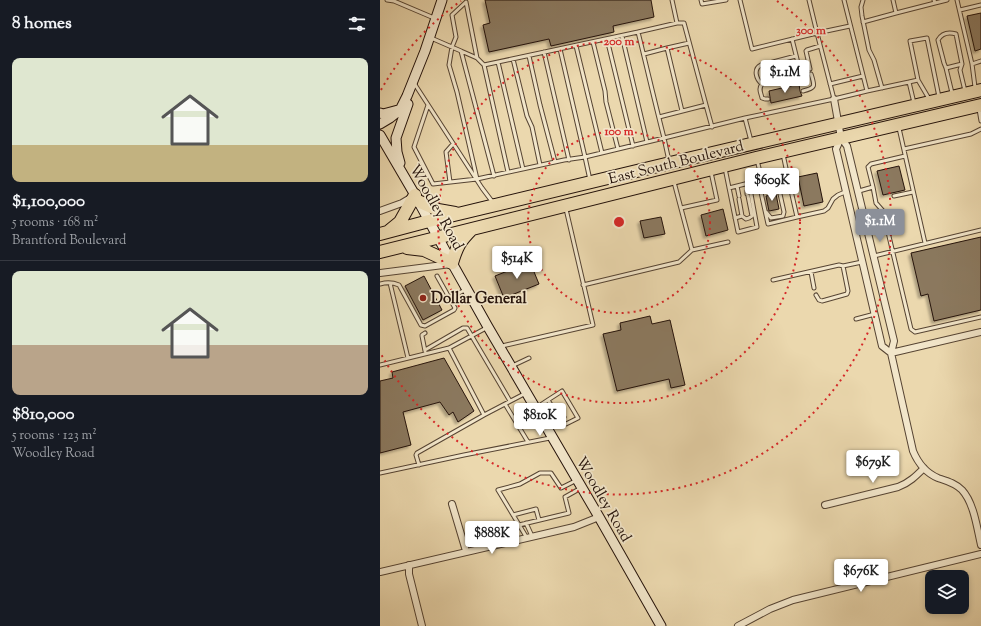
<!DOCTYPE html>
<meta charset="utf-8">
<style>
body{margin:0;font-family:"Sorts Mill Goudy",serif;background:#20242c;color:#f1f3f6;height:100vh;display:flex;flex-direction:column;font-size:15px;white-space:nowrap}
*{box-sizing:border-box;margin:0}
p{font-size:13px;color:#9ea1a6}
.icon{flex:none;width:22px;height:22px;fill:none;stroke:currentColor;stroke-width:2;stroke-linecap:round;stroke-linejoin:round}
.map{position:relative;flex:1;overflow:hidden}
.panel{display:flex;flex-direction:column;background:#171b24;width:380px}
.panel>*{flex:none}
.tools{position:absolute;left:545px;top:570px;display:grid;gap:8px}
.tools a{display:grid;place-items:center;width:44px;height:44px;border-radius:8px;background:#171b24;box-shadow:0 2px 6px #0003;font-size:20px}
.price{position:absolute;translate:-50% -34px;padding:0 9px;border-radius:4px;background:#fff;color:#222;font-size:13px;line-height:26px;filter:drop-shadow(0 1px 2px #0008)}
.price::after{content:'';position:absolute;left:50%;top:24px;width:12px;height:9px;margin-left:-6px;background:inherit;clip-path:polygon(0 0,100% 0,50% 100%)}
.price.on{background:#8c9099;color:#fff}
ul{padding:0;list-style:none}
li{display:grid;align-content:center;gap:8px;height:212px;padding:0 12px}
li+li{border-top:1px solid #363941}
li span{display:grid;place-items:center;height:124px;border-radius:8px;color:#555}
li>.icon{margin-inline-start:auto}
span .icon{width:72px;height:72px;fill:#fffc;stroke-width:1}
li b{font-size:17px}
h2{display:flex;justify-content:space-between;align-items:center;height:48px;padding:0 12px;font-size:17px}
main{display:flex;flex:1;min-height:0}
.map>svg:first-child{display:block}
.building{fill:#8b795f;stroke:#24120a;filter:url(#shadow)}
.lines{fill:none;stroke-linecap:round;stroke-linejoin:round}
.lane-casing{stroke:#564433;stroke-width:5}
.street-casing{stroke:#564433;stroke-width:8}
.secondary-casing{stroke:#24120a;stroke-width:11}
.highway-casing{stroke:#24120a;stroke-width:14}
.lane{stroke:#f2e6ca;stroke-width:3}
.street{stroke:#f2e6ca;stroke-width:6}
.secondary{stroke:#f2e6ca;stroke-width:9}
.highway{stroke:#ebd8ae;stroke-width:12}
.ring{fill:none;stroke:#d62828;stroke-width:2;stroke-dasharray:2 4}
.poi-dot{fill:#8f2418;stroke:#f2e6ca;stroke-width:1.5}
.labels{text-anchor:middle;stroke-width:3.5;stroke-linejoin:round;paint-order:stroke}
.street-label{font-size:15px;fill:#24120a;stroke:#f2e6ca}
.poi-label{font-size:15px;font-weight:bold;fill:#24120a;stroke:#f2e6ca;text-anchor:start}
.centre{fill:#d62828;stroke:#f2e6ca;stroke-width:2}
.ring-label{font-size:12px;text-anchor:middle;font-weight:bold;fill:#d62828;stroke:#f2e6ca;stroke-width:3.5;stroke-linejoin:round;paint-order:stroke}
</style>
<main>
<section class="panel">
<h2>8 homes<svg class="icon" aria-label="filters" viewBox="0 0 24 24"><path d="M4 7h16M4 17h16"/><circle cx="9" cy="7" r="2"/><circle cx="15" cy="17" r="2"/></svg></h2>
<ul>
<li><span style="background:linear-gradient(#dfe7d0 70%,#c2b280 0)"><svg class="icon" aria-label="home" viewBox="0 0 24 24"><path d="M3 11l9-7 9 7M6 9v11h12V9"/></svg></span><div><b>$1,100,000</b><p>5 rooms · 168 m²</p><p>Brantford Boulevard</p></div></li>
<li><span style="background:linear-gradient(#dfe7d0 60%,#b9a48a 0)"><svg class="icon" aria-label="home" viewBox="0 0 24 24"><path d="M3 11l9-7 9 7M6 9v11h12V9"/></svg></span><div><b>$810,000</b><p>5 rooms · 123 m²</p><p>Woodley Road</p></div></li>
</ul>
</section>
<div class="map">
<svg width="601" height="626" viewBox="0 0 601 626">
<defs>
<filter id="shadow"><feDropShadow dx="-2.5" dy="2.5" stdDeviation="1" flood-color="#0004"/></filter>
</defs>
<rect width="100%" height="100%" fill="#ebd8ae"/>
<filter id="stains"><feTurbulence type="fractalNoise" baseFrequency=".005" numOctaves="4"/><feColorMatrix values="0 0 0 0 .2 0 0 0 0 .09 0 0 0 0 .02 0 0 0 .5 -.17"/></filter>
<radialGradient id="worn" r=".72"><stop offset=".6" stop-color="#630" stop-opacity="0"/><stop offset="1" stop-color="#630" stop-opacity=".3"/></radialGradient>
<path class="building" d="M105 0H271L274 17 233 26 234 32 171 46 169 39 109 52 103 25 110 23Z
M601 13V49L595 51 587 16Z
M419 84 420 91 422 96 391 103 389 91Z
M519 166 525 190 503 195 497 171Z
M437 173 443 202 424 206 418 177Z
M396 194 399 209 389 211 386 196Z
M343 209 348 230 326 236 321 215Z
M281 217 285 234 264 238 260 221Z
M601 237V310L554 321 548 294 541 296 531 253Z
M150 262 159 284 124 298 115 276Z
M44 276 62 310 43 320 25 286Z
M270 316 272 324 290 320 305 385 291 388 289 379 237 391 223 334 241 330 240 323Z
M64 358 94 411 78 422 73 412 69 415 60 402 23 412 31 445 0 453V381L13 378 12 372Z"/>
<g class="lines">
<g class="lane-casing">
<path id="lane" d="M7 0 14 1 54 18
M292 0 297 23
M321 0 322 4 346 0
M360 0 372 49 437 33 454 99
M429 0 437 33 470 26
M483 0 481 7 482 16 489 50 494 60 502 88
M577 0 592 64 595 87
M86 2 72 15 76 37 72 47 69 65 77 92 97 179
M555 3 567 0
M580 10 601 5
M516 13 555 3 554 0
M483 22 516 13 513 0
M242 36 267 142
M51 38 81 51 114 176
M227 39 253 146
M213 42 225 91 226 102 238 149
M196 46 222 153
M81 51 97 58 86 2
M164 52 189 160
M264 54 287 48
M149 56 160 105 175 162
M97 58 104 65 258 32
M133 59 147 116 152 127 160 165
M118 62 143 169
M592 64 601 61
M104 65 128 172
M566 68 582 64
M430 69 426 51 427 50 440 46
M538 80 548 97 549 100
M529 82 538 80 530 41 547 38 559 97
M34 83 102 188 111 200 113 201
M382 84 415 76 419 74 420 71 412 39
M382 84C376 79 373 69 381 65L416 56
M382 84C378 89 381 93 382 98L385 99H388
M450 84 483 76
M423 91C436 88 435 86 431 74
M487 91 529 82 534 103
M572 93 566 68 564 63 558 40C562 33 569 32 576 34L582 64 580 70 585 91
M48 105 34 147 53 184 97 179 184 160 205 157 180 49
M326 105 332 127
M599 109 601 121
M302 111 287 48 309 43
M279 117 326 105 304 23H297L258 32C267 68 275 103 284 138L365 118 371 141
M365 118 454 99 487 91 464 0
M519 128 545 243
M524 149 591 134 601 129
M377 160 382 180 407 173 403 154
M345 168 358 232 377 227 369 183 349 188
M407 173 417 217 444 211 448 208 453 199 458 195 465 192
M210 180 205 157 284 138 289 161
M70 182 66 152 73 144
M369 183 382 180 380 188 388 224 417 217
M357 186 359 196
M493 187 496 203 503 211 531 329 535 332 601 317
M479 191 493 187 488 167 491 164 525 156
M367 194V191L370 187
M514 196 533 192
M359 199 362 216
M301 208 337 200 331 172
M386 212 391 218 403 216 404 212 396 176
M355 218 362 216 366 219 369 218 372 216 368 196
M312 250 348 242
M494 256 601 230
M431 272 434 288
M393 280 459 265 463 266 482 262
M10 283 28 358
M0 284C7 282 12 282 19 285L41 325 45 326 74 310 75 308 57 276
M203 285 299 262 312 250 294 182
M436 295 439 300 442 301 467 294 468 291 463 266
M69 298 85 290
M476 319 495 314
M108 327 69 348 104 415 146 393
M122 346 213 325 186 209
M45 350 83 328H87L130 401
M45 351 42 336V335L45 333
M0 365 69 348
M132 366 149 358
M168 400 182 391 198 418 186 424H184L180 419 184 417
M125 404 148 442
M156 408 168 400 180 419 168 427
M39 465 36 455 37 453 104 415
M0 473 84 455 170 438
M133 515 156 509 159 520
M146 523 152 536
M139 525 189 513 185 497 201 488
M147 538 118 490 140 484 160 473H171L181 488 195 481"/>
</g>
<g class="street-casing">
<path id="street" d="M454 99 461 138 467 146 514 341 511 353
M461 138 456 149 502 346 511 353
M0 211 22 203 32 197
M0 273 71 264
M511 353 533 451C538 463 546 473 558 478 567 481 575 483 582 490 594 503 597 528 601 545
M511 353 601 332
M72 504 86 551
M445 505 518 487C529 483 536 476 544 468
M29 565V574L42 626
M0 572 194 527 219 517
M358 626 390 609 413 600 601 554"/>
</g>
<g class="secondary-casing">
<path id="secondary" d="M0 113 3 114 18 110
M0 124 10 118 20 110 27 96 45 51 62 0
M0 135 35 195 67 254 108 327 219 517 281 626
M20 163 17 152 16 138 28 104"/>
</g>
<g class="highway-casing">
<path id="highway" d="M38 201 58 210 75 213
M9 231 20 222 35 195
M0 234 49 221 290 163 601 90
M27 248 44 250 72 263C77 246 80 241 92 229
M0 252 376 158 601 105"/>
</g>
<use href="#lane" class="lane"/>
<use href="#street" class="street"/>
<use href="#secondary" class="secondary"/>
<use href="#highway" class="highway"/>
</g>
<g class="ring">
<circle cx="239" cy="222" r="91"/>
<circle cx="239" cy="222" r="181"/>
<path d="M1 90A272 272 0 0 1 81 1M397 1A272 272 0 1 1 1 354"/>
</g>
<circle class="poi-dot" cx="43" cy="298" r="4"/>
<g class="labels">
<g class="street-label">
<text transform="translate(296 162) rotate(-14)" y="5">East South Boulevard</text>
<text transform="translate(57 207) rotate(61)" y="5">Woodley Road</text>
<text transform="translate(224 499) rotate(60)" y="5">Woodley Road</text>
</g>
<g class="poi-label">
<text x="51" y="303">Dollar General</text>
</g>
</g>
<circle cx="239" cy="222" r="6" class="centre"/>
<g class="ring-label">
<text x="431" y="34">300 m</text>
<text x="239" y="45">200 m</text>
<text x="239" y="135">100 m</text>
</g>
<rect width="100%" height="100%" filter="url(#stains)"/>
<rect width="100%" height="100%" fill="url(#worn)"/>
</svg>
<div class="tools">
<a><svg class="icon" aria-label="layers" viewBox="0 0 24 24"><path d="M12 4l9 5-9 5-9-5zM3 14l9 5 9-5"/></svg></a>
</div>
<b class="price" style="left:405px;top:94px">$1.1M</b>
<b class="price" style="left:392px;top:202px">$609K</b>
<b class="price on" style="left:500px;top:243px">$1.1M</b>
<b class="price" style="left:137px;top:280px">$514K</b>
<b class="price" style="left:160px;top:437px">$810K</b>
<b class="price" style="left:493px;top:484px">$679K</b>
<b class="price" style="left:112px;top:555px">$888K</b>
<b class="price" style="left:481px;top:593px">$676K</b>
</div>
</main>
